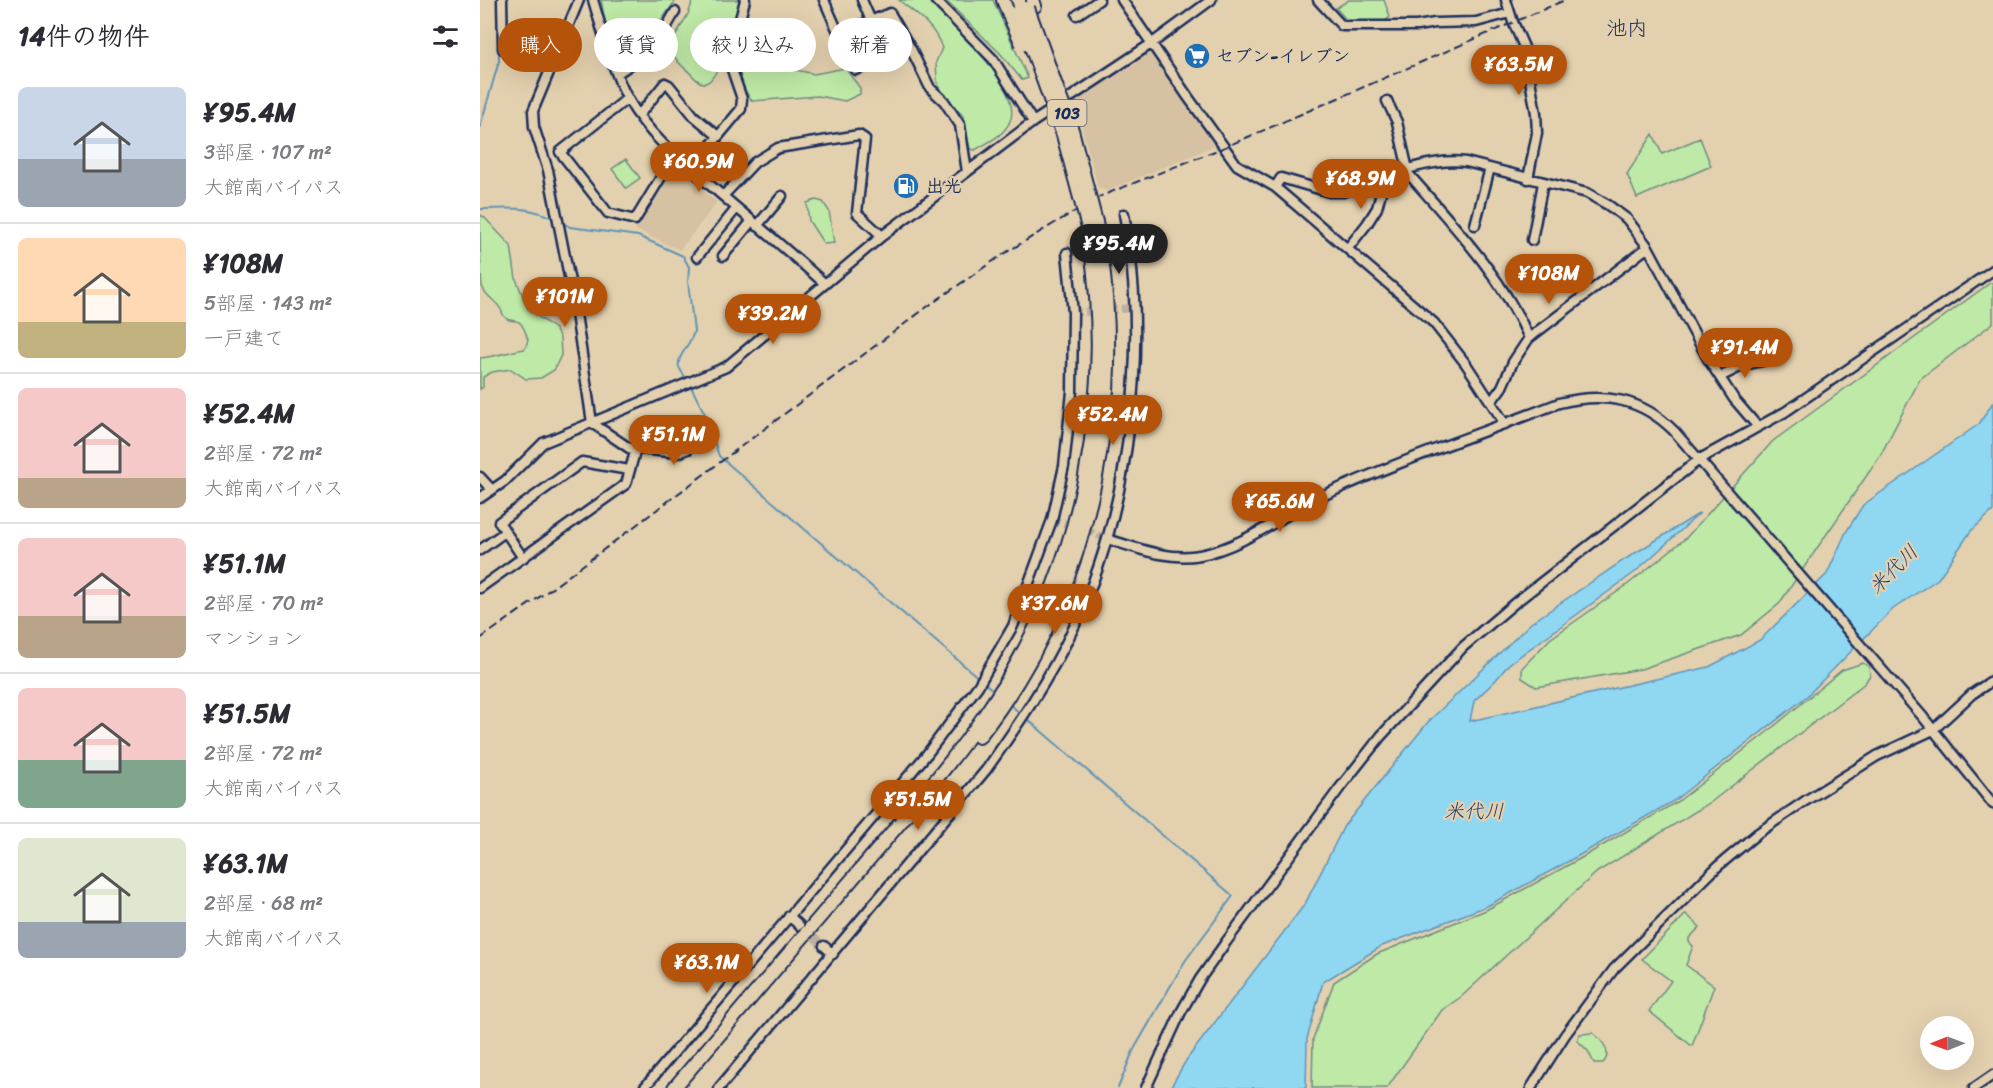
<!DOCTYPE html>
<html lang="ja">
<meta charset="utf-8">
<style>
body{margin:0;font-family:Sriracha,"Klee One",sans-serif;background:#f7f7f7;color:#2b2b33;height:100vh;display:flex;flex-direction:column;font-size:22px;white-space:nowrap}
*{box-sizing:border-box;margin:0}
p{font-size:20px;color:#7c7c81}
.icon{flex:none;width:33px;height:33px;fill:none;stroke:currentColor;stroke-width:2;stroke-linecap:round;stroke-linejoin:round}
.map{position:relative;flex:1;overflow:hidden}
.drawer{display:flex;flex-direction:column;background:#fff;width:480px}
.drawer>*{flex:none}
.banner{position:absolute;left:18px;top:18px;width:570px;height:54px;display:flex;gap:12px}
.needle{width:39px;rotate:269deg}
.controls{position:absolute;left:1440px;top:1016px;display:grid;gap:12px}
.controls a{display:grid;place-items:center;width:54px;height:54px;border-radius:50%;background:#fff;box-shadow:0 6px 24px #0002;font-size:30px}
.price{position:absolute;translate:-50% -51px;padding:0 14px;border-radius:21px;background:#b45309;color:#fff;font-size:20px;line-height:39px;filter:drop-shadow(0 2px 3px #0008)}
.price::after{content:'';position:absolute;left:50%;top:36px;width:18px;height:14px;margin-left:-9px;background:inherit;clip-path:polygon(0 0,100% 0,50% 100%)}
.price.current{background:#222;color:#fff}
ul{padding:0;list-style:none}
li{display:flex;align-items:center;gap:18px;height:150px;padding:0 18px}
li+li{border-top:2px solid #e1e1e2}
li span{display:grid;place-items:center;flex:none;width:168px;height:120px;border-radius:9px;color:#555}
li>.icon{margin-inline-start:auto}
span .icon{width:72px;height:72px;fill:#fffc;stroke-width:1}
li b{font-size:26px}
h2{display:flex;justify-content:space-between;align-items:center;height:72px;padding:0 18px;font-size:26px}
.tag{padding:0 21px;border-radius:27px;background:#fff;box-shadow:0 6px 24px #0002;font-size:21px;line-height:54px}
.tag.current{background:#b45309;color:#fff}
main{display:flex;flex:1;min-height:0}
.map>svg:first-child{display:block}
.built{fill:#d6c1a2}
.green{fill:#bfe9a6;stroke:#6d8c82;stroke-width:1.5}
.water{fill:#90d7f2;stroke:#6194b7;stroke-width:1.5}
.lines{fill:none;stroke-linecap:round;stroke-linejoin:round}
.stream{stroke:#6194b7;stroke-width:2}
.minor-tunnel{stroke:#bbb09e;stroke-width:8;stroke-dasharray:8 4;stroke-linecap:butt}
.minor-casing{stroke:#1b2f5e;stroke-width:13}
.highway-casing{stroke:#1b2f5e;stroke-width:16}
.minor{stroke:#e3d0ae;stroke-width:8}
.highway{stroke:#e3d0ae;stroke-width:12}
.rail{stroke:#1b2f5e;stroke-width:2;stroke-dasharray:9 4.5;stroke-linecap:butt}
.highway-bridge-casing{stroke:#1b2f5e;stroke-width:16;stroke-linecap:butt}
.highway-bridge{stroke:#e3d0ae;stroke-width:12}
.labels{text-anchor:middle;stroke-width:4.5;stroke-linejoin:round;paint-order:stroke}
.shield{fill:#e3d0ae;stroke:#575f76;stroke-width:1.5}
.shield-label{font-size:16px;font-weight:bold;fill:#1b2f5e}
.poi-label{font-size:18px;font-weight:bold;fill:#1b2f5e;stroke:#e3d0ae;text-anchor:start}
.water-label{font-size:20px;font-style:italic;fill:#27406d;stroke:#e3d0ae}
.quarter-label{font-size:21px;fill:#1b2f5e;stroke:#e3d0ae}
</style>
<main>
<section class="drawer">
<h2>14件の物件<svg class="icon" aria-label="filters" viewBox="0 0 24 24"><path d="M4 7h16M4 17h16"/><circle cx="9" cy="7" r="2"/><circle cx="15" cy="17" r="2"/></svg></h2>
<ul>
<li><span style="background:linear-gradient(#c9d6e8 60%,#9aa5b1 0)"><svg class="icon" aria-label="home" viewBox="0 0 24 24"><path d="M3 11l9-7 9 7M6 9v11h12V9"/></svg></span><div><b>¥95.4M</b><p>3部屋 · 107 m²</p><p>大館南バイパス</p></div></li>
<li><span style="background:linear-gradient(#ffd9b3 70%,#c2b280 0)"><svg class="icon" aria-label="home" viewBox="0 0 24 24"><path d="M3 11l9-7 9 7M6 9v11h12V9"/></svg></span><div><b>¥108M</b><p>5部屋 · 143 m²</p><p>一戸建て</p></div></li>
<li><span style="background:linear-gradient(#f6c9c9 75%,#b9a48a 0)"><svg class="icon" aria-label="home" viewBox="0 0 24 24"><path d="M3 11l9-7 9 7M6 9v11h12V9"/></svg></span><div><b>¥52.4M</b><p>2部屋 · 72 m²</p><p>大館南バイパス</p></div></li>
<li><span style="background:linear-gradient(#f6c9c9 65%,#b9a48a 0)"><svg class="icon" aria-label="home" viewBox="0 0 24 24"><path d="M3 11l9-7 9 7M6 9v11h12V9"/></svg></span><div><b>¥51.1M</b><p>2部屋 · 70 m²</p><p>マンション</p></div></li>
<li><span style="background:linear-gradient(#f6c9c9 60%,#7fa58c 0)"><svg class="icon" aria-label="home" viewBox="0 0 24 24"><path d="M3 11l9-7 9 7M6 9v11h12V9"/></svg></span><div><b>¥51.5M</b><p>2部屋 · 72 m²</p><p>大館南バイパス</p></div></li>
<li><span style="background:linear-gradient(#dfe7d0 70%,#9aa5b1 0)"><svg class="icon" aria-label="home" viewBox="0 0 24 24"><path d="M3 11l9-7 9 7M6 9v11h12V9"/></svg></span><div><b>¥63.1M</b><p>2部屋 · 68 m²</p><p>大館南バイパス</p></div></li>
</ul>
</section>
<div class="map">
<svg width="1513" height="1088" viewBox="0 0 1513 1088">
<rect width="100%" height="100%" fill="#e3d0ae"/>
<filter id="ink" filterUnits="userSpaceOnUse"><feTurbulence type="fractalNoise" baseFrequency=".0167" numOctaves="2"/><feDisplacementMap in="SourceGraphic" scale="12" xChannelSelector="R" yChannelSelector="G"/><feConvolveMatrix kernelMatrix="1 2 1 2 8 2 1 2 1" color-interpolation-filters="sRGB"/></filter>
<g filter="url(#ink)">
<path class="built" d="M662 54H671L739 144 627 191 618 188 595 101Z
M193 164 237 202 200 250 156 230V225Z"/>
<path class="green" d="M121 0H196L171 35 139 54C126 43 125 16 121 0Z
M212 0H262C258 14 239 82 225 83 219 84 214 77 210 73 204 67 194 61 193 51 191 32 211 19 212 0Z
M419 0H448C470 21 544 89 530 121 524 136 508 142 495 150L490 149 483 116 460 89 457 80 456 62 462 48C454 25 437 15 419 0Z
M465 0H513L548 78 542 80 520 53Z
M869 0H904L910 17C900 27 884 24 870 24L856 8Z
M260 62 286 63 334 74 365 68 380 88V94L365 101 338 96 272 101 266 92 254 65Z
M1173 134 1182 154 1220 138 1231 166 1157 198 1147 174Z
M146 159 160 178 146 188 132 169Z
M336 200 343 202 349 211 354 243 344 244 329 221 327 203Z
M0 215 4 217 31 246 36 279 48 309 75 329 80 338 81 355 74 370 61 378 46 379 31 369 12 372 3 377V387L0 389V358C15 357 30 351 45 349L48 340C39 309 34 328 24 316 22 314 22 310 20 308 15 300 5 296 2 286 0 267 0 236 0 215Z
M1510 283H1513V323L1440 379 1400 456 1299 604 1261 635 1161 669 1056 687 1042 678V668L1070 639 1147 585 1206 538 1293 441Z
M1383 663 1389 667 1390 675 1385 683 1231 802 1117 872 981 997 962 1010 907 1088H832L833 1039 854 982 897 954 1006 910 1103 857 1200 800 1286 733 1362 670Z
M1206 914 1220 927 1209 938V942L1213 946 1206 965 1234 986 1212 1046 1169 1011 1191 981 1162 959Z
M1113 1033C1122 1040 1133 1053 1123 1063H1114L1108 1051 1097 1040 1100 1034Z"/>
<path class="water" d="M1513 402V511L1491 531 1458 579 1413 609 1326 697 1195 800 1098 856 1007 906 902 946 843 982 827 1039 826 1088H690L707 1059 825 904 864 826 948 722 1051 623 1144 560 1220 513 1154 573 1029 664 1015 681 994 701 990 721 1229 667 1280 640 1347 574 1366 532 1383 505 1499 424Z"/>
<g class="lines">
<path class="stream" d="M0 127 19 61V36
M0 209C29 209 49 205 76 220
M81 222 90 227 158 236 203 256 209 267 208 282 214 331C212 343 196 357 199 367 201 372 205 376 207 380
M210 385 225 414 239 456 514 691
M527 702 541 714
M546 718 753 896 705 961 653 1051 638 1088"/>
<path class="minor-tunnel" d="M593 313 654 308
M572 520 599 527 627 539
M324 929 344 946"/>
<g class="minor-casing">
<path id="minor" d="M22 0 23 49
M99 0 53 111 54 127 68 170 95 307 112 423
M113 0C122 30 133 72 148 99 169 137 205 164 237 191 273 222 310 252 345 284
M344 0 359 34 410 13 431 49 450 88 464 101 480 125 487 172
M382 0 391 21
M455 0 513 59 553 122
M642 0 708 97 757 165 795 187 954 323 986 364 1025 424
M838 0 862 26H937L955 23 996 22 1030 13
M1026 0 1033 22 1044 47 1056 113 1057 133 1048 179
M597 15 619 0
M359 34 376 70 431 49
M254 39C273 42 288 35 305 29
M138 73C169 53 177 45 195 12
M148 98 80 152 128 213 155 220 195 154
M907 101 917 122 928 170
M159 115 185 83 189 85 214 116 238 136
M211 169 261 109 262 99 249 61 265 0
M926 171C971 223 1021 274 1049 338
M795 187 801 178 849 192H863C900 179 947 157 986 162L1107 193 1128 205 1147 219 1168 247 1228 359 1254 399 1278 427
M243 196 275 162 298 148 379 135 385 139 377 213 402 236
M995 225 1010 168
M277 226 302 196
M1052 240 1063 183
M868 248 887 224 897 208 905 177
M243 256 271 222
M217 257 256 209
M1264 365 1279 352 1292 346
M1240 377 1264 365 1283 361
M1011 402 1022 387 1033 362 1049 338 1168 247
M150 448 198 453 208 449 214 435
M0 477 12 490
M0 498 25 481 63 443 246 367 402 236 553 122 671 44 731 0
M627 539C657 548 689 561 720 555 767 546 807 511 851 492 925 458 1003 433 1079 403 1124 392 1161 398 1194 431L1443 717 1513 804
M0 550 25 532
M43 558 19 522 102 462 149 470
M0 588 146 484 155 452 112 423
M309 916 319 925
M344 946 353 954
M164 1088 447 754 498 686 533 626 572 520 584 466 592 392 593 313 587 253
M239 1088 506 770C538 725 570 678 594 627 651 507 669 344 644 214
M666 1088 701 1012 720 979 746 942 859 789 901 736 983 647 1036 602 1220 459 1305 412 1513 270
M1051 1088 1085 1035 1134 969 1237 867 1278 833 1325 801 1397 756 1453 730 1492 694 1513 680
M1494 1088 1513 1075"/>
</g>
<g class="highway-casing">
<path id="highway" d="M523 0 529 15
M553 0 555 6
M499 737C612 593 650 401 616 222
M194 1088C256 1015 318 943 380 870 423 819 468 768 506 713 604 570 637 394 607 224"/>
</g>
<use href="#minor" class="minor"/>
<use href="#highway" class="highway"/>
<path class="rail" d="M0 639 75 586 451 304 522 255 580 220 621 196 745 147 1085 0"/>
<g class="highway-bridge-casing">
<path id="highway-bridge" d="M548 8 592 130 616 222
M538 11 583 135 607 224
M529 15 542 44"/>
</g>
<use href="#highway-bridge" class="highway-bridge"/>
</g>
</g>
<defs>
<g id="supermarket-disc" transform="scale(1.35)"><circle r="9.5" fill="#1f6fb2" stroke="#e3d0ae"/><path d="M-6-5.5h2.5l.6 2H6L4.5 2H-2.5L-4.4-4H-6ZM-1.5 3.2a1.3 1.3 0 1 0 .1 0ZM3 3.2a1.3 1.3 0 1 0 .1 0Z" fill="#fff"/></g>
<g id="fuel-disc" transform="scale(1.35)"><circle r="9.5" fill="#1f6fb2" stroke="#e3d0ae"/><path d="M-5.5-6h7V0h2V4h1.3V-2.5L3-4.5l.8-.8L6-3V5H2.5V1h-1V6h-7ZM-4.2-4.7v3.2H.2V-4.7Z" fill="#fff"/></g>
</defs>
<g fill-rule="evenodd">
<use href="#supermarket-disc" x="717" y="56"/>
<use href="#fuel-disc" x="426" y="186"/>
</g>
<g class="labels">
<rect class="shield" x="567.5" y="100" width="39" height="26" rx="4.5"/>
<g class="shield-label">
<text x="587" y="119">103</text>
</g>
<g class="poi-label">
<text x="736" y="62">セブン-イレブン</text>
<text x="446" y="192">出光</text>
</g>
<g class="water-label">
<text transform="translate(1413 569) rotate(-45)" y="7">米代川</text>
<text x="994" y="818">米代川</text>
</g>
<g class="quarter-label">
<text x="1147" y="35">池内</text>
</g>
</g>
</svg>
<div class="controls">
<a><svg class="needle" viewBox="-14 -14 28 28"><path d="M0-13l5 13h-10z" fill="#e53935"/><path d="M0 13l5-13h-10z" fill="#7c7c81"/></svg></a>
</div>
<b class="price" style="left:1039px;top:96px">¥63.5M</b>
<b class="price" style="left:219px;top:193px">¥60.9M</b>
<b class="price" style="left:881px;top:210px">¥68.9M</b>
<b class="price current" style="left:639px;top:275px">¥95.4M</b>
<b class="price" style="left:1069px;top:305px">¥108M</b>
<b class="price" style="left:85px;top:328px">¥101M</b>
<b class="price" style="left:293px;top:345px">¥39.2M</b>
<b class="price" style="left:1265px;top:379px">¥91.4M</b>
<b class="price" style="left:633px;top:446px">¥52.4M</b>
<b class="price" style="left:194px;top:466px">¥51.1M</b>
<b class="price" style="left:800px;top:533px">¥65.6M</b>
<b class="price" style="left:575px;top:635px">¥37.6M</b>
<b class="price" style="left:438px;top:831px">¥51.5M</b>
<b class="price" style="left:227px;top:994px">¥63.1M</b>
<div class="banner">
<a class="tag current">購入</a>
<a class="tag">賃貸</a>
<a class="tag">絞り込み</a>
<a class="tag">新着</a>
</div>
</div>
</main>
